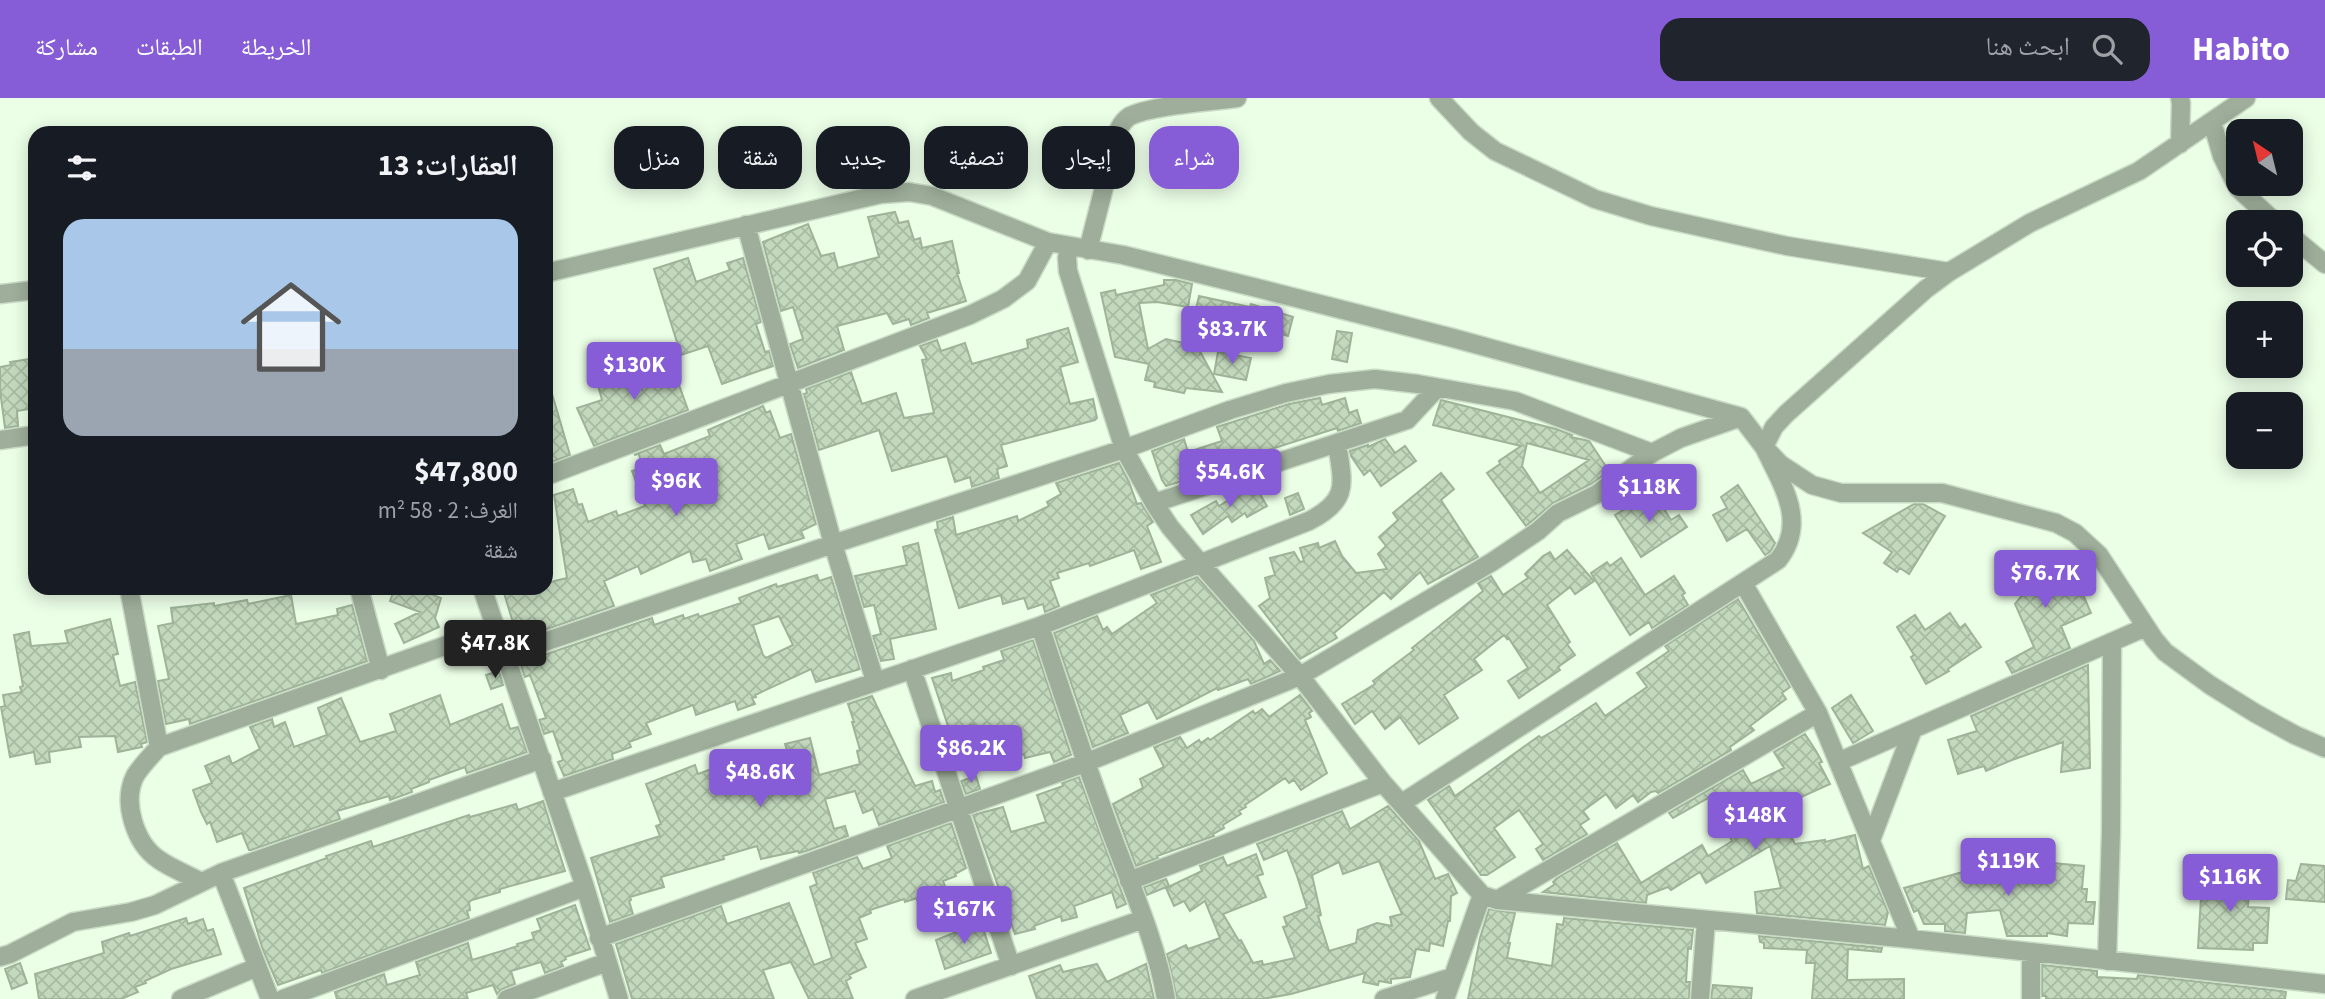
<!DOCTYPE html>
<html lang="ar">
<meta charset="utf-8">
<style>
body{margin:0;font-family:"Source Sans 3","Noto Naskh Arabic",sans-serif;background:#20242c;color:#f1f3f6;direction:rtl;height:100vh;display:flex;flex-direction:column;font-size:26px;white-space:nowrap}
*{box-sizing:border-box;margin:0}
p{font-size:23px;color:#9ea1a6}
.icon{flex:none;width:38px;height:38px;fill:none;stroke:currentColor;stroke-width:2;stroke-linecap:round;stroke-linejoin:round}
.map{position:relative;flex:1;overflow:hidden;direction:ltr}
.panel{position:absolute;left:28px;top:28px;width:525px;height:469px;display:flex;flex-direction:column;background:#171b24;border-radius:21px;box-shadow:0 4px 18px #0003;direction:rtl}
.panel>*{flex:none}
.top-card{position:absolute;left:574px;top:28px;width:665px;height:63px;direction:rtl;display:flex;gap:14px}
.needle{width:46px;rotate:325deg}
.tools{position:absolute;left:2226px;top:21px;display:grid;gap:14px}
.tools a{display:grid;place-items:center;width:77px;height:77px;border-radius:14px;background:#171b24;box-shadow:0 4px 18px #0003;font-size:35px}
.price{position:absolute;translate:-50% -60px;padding:0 16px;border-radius:7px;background:#865dd7;color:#fff;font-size:23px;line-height:46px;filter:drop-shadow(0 2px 4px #0008)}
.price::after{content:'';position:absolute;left:50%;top:42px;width:21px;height:16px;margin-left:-10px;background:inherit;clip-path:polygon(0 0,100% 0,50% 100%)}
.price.active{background:#222;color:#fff}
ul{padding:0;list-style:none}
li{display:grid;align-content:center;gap:14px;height:371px;padding:0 35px}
li span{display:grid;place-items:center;height:217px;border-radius:21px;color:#555}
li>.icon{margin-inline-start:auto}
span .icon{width:126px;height:126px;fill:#fffc;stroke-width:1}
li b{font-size:30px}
h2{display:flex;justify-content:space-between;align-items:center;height:84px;padding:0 35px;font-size:30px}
.pill{padding:0 24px;border-radius:21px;background:#171b24;box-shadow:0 4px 18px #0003;font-size:24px;line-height:63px}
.pill.active{background:#865dd7;color:#fff}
header{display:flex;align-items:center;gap:42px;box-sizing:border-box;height:98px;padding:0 35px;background:#865dd7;color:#fff}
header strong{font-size:33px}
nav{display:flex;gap:38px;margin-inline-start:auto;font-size:24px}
.search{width:490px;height:63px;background:#20242c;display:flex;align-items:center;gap:18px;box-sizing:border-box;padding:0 24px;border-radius:21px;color:#9ea1a6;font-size:26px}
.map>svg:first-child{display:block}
.building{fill:url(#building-cross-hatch);stroke:#9eb398;stroke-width:2;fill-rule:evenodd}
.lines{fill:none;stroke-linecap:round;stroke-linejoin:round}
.minor-casing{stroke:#c9dbc5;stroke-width:21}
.minor{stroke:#9fae9b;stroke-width:18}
</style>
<header>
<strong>Habito</strong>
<div class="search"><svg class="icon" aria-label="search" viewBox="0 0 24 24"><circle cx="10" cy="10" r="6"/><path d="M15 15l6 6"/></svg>ابحث هنا</div>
<nav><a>الخريطة</a><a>الطبقات</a><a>مشاركة</a></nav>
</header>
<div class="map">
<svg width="2325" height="901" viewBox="0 0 2325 901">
<defs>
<pattern id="building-cross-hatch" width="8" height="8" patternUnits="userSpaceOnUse" patternTransform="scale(1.75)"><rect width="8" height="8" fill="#c3d9bd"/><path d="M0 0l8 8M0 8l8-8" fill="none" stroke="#a8bba3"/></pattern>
</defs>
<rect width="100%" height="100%" fill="#ebfee6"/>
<path class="building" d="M895 114 899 125 908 123 914 142 920 140 922 150 952 143 959 175H957L966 203 927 215 929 220 911 227 909 221 893 226 887 215 837 228 844 252 798 270 790 246 803 241 793 209 781 213 763 144 808 126 821 158 834 155 838 170 879 159 868 119Z
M688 160 696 184 730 172 727 165 743 160 761 224 756 226 765 254 769 253 773 268 722 286 708 248 681 257 654 171Z
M1164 182H1176L1192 186 1188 209 1157 204 1139 205 1148 251 1166 241 1197 248 1222 294 1186 290 1184 295 1154 289 1155 284 1145 282 1149 266 1115 259 1101 195 1115 192 1116 197 1164 187Z
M1199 198 1250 209 1251 206 1293 219 1288 238 1245 225 1246 223 1196 211Z
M1068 230 1078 264 1060 269 1070 306 1093 301 1097 320 1095 322 1001 347 1007 368 997 371 999 380 972 389 970 379 955 384 947 358 892 373 879 332 819 352 804 296 807 295 806 291 851 274 862 306 896 295 904 320 934 315 922 262 927 261 920 248 937 242 941 253 965 245 972 266 1028 250 1027 242Z
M1337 233 1352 235 1347 264 1332 261Z
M1218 254 1251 260 1246 282 1214 276Z
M669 259 688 312 594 348 577 310 602 302 597 284Z
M30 261 35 294V310L17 313 18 328 5 330 0 292V269L11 267 10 264Z
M550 289 570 357 549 365 546 364V290Z
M1320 300 1322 307 1345 300 1349 315 1357 312 1361 325 1338 333 1337 330 1228 365V362L1196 371 1198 378 1166 388 1162 382 1152 353 1184 341 1188 354 1222 343 1217 329 1289 306Z
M1441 302 1556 331 1572 337 1571 339 1589 343 1609 373 1591 386 1553 405 1526 428 1487 375 1500 366 1499 363 1521 348 1433 327ZM1527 345 1589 362 1540 395 1522 368Z
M763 308 766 315 770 313 780 340 791 336 816 426 801 433 804 440 769 451 764 436 736 446 742 461 710 473 706 461 693 464 690 453 641 476 638 468 604 483 614 508 518 541 504 495 516 492V490H546V485L567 480 554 397 573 391 578 407 582 406 588 424 616 413 618 418 645 408 632 373 642 370 639 356 634 357 660 347 664 356 710 338 708 332Z
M1385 341 1395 355 1405 348 1416 363 1381 388 1370 372 1364 377 1351 358 1350 353 1368 347V349Z
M1119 365 1129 384 1137 406 1141 405 1153 424 1147 428 1161 464 1141 471 1134 452 1090 468 1089 465 1057 475 1059 480 1050 483 1059 508 1045 514 1043 506 1028 511 1024 500 1003 506 1001 497 959 510 935 432 938 431 937 424 953 419 956 437 1017 418 1018 423 1049 408 1047 404 1061 396 1056 385Z
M1441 375 1454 391 1441 402 1478 459 1428 486 1420 474 1391 501 1384 494 1334 535 1337 540 1300 561 1259 508 1270 500 1265 480 1275 477 1270 460 1294 454 1300 464 1304 463 1300 450 1318 445 1319 450 1335 443 1342 458 1356 475 1387 471 1378 456 1386 448 1379 439 1398 422 1393 415Z
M1254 386 1267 408 1247 419 1245 415 1232 424 1228 418 1203 436 1191 417 1216 403 1219 408Z
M1738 387 1775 445 1770 454 1765 457 1747 431 1727 443 1713 417 1727 410 1721 399Z
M1653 394 1671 422 1679 417 1687 429 1641 459 1615 417Z
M1298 395 1304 411 1290 417 1285 400Z
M1914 406H1923L1945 418 1909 476 1900 470 1897 474 1884 465 1892 454 1863 435Z
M918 445 936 531 890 541 894 561 881 563 873 538 881 536 874 507 864 509 855 478 907 467 903 449Z
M1567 452 1594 483 1575 496 1570 489 1547 507 1570 544 1567 546 1575 557 1558 569 1560 572 1519 600 1508 583 1528 570 1508 539 1507 541 1504 537 1474 561 1482 572 1444 597 1458 620 1419 646 1400 619 1385 631 1372 613 1355 626 1342 606 1375 586 1373 583 1414 552 1412 550 1483 493 1478 485 1491 478 1503 497 1528 480 1525 476 1543 458 1550 454 1555 462Z
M2030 455 2046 468 2048 466 2082 494 2091 515 2061 528 2070 550 2012 575 2006 564 2034 549 2015 506 2027 491 2007 470 2025 460Z
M1621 460 1645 497 1674 478 1685 495 1682 497 1688 507 1652 530 1649 524 1630 537 1591 475 1607 464 1610 468Z
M817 477 819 483 831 479 860 571 816 584 811 571 755 597 756 599 752 600 755 606 738 612 735 603 696 617 693 607 646 625 651 636 629 644 631 649 612 656 613 661 564 678 558 664 563 662 553 633 544 636 539 622 546 620 530 577 525 579 520 565 652 520 654 527 683 517 684 521 698 516 699 519 741 505 739 500 776 486 777 489ZM779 518 793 547 766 560 763 557 753 527Z
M1197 479 1254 543 1264 566 1270 562 1280 573 1251 586 1248 581 1218 592 1217 590 1157 621 1148 604 1120 617 1128 635 1093 649 1054 535 1097 518 1103 532 1107 529 1112 536 1157 505 1151 497Z
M395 490H415L441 500 435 520 439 529 404 545 395 526 420 514 390 503Z
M291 497 296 526 338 517 337 511 352 507 367 563 190 626 189 621 166 626 158 583 169 581 158 528 173 525 171 510 214 505V508L247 502 248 506Z
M1738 501 1790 589 1782 595 1786 601 1750 628 1754 632 1730 649 1731 652 1658 695 1656 693 1651 694 1638 704 1633 697 1616 710 1606 696 1583 713 1589 721 1580 727 1587 736 1543 762 1536 751 1543 746 1519 712 1494 730 1515 759 1487 777H1481L1428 702 1449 688 1455 698 1539 638 1541 640 1555 632 1596 605 1605 618 1647 589 1637 575 1669 553 1665 548Z
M1950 515 1960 530 1965 526 1981 549 1948 571 1949 573 1926 586 1911 559 1914 557 1897 529 1915 517 1925 532Z
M110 521 118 556 113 557 120 588 135 584 147 644 141 646 142 649 118 654 115 638 79 639 81 649 49 654 50 664 36 666 34 654 10 659 1 609 5 608 3 597 22 594 20 589 23 588 14 537 29 534 31 548 68 545 65 533Z
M1033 542 1071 657 1054 664 1050 654 1025 660 1024 656 991 668 974 626 950 634 932 580 951 575 952 583 984 572 983 569 1004 562 1001 553Z
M2088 567 2090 670 2061 674 2063 644 2012 662 1986 673 1984 668 1958 676 1948 642 1977 633 1971 618Z
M499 573 503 587 491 591 486 577Z
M440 597 450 627 502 606 510 631 518 629 527 654 467 675 465 669 429 682V684L411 691 412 694 390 702 389 698 337 713 340 721 251 752H249L242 735 217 744 210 724 207 726 201 714 193 692 212 685 205 668 229 658 232 666 260 651 250 629 272 621 274 629 285 624 294 649 327 637 318 610 341 600 360 644 396 633 390 616Z
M1300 597 1312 613 1309 615 1311 619 1305 622 1327 675 1301 692 1294 682 1289 685 1285 680 1245 707 1246 709 1239 713 1241 716 1223 727 1224 730 1213 736 1214 738 1157 758 1158 760 1136 768 1113 706 1143 690 1140 681 1164 669 1154 649 1180 639 1187 650 1199 642 1201 645 1208 640 1210 642 1253 613 1255 616 1262 611 1269 619Z
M1851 597 1873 633 1853 645 1832 610Z
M872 598 915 688 932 683 935 694 940 692 944 704 879 727 873 711 863 715 855 693 825 701 834 731 845 728 848 738 806 753 799 755 798 753 761 761 757 748 723 758 724 761 661 779 664 789 630 799 631 802 629 803 633 816 610 824 591 760 660 738 656 728 661 726 646 686 695 667 698 676 717 669 760 660 787 652 785 646 810 640 819 677 860 666 857 653 860 652 852 624H854L848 606Z
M1805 636 1816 653 1822 664 1819 665 1830 686 1779 709 1790 736 1795 746 1825 742V744L1855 737 1863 771 1869 768 1888 814 1885 827 1757 815 1755 794 1781 790 1770 748 1706 785 1700 774 1671 792 1668 789 1647 797 1646 805 1543 794 1555 786 1553 784 1557 780 1617 745 1641 785 1702 747 1708 758 1732 743 1710 699 1673 720 1669 715 1743 672 1751 686 1784 670 1774 654Z
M976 678 980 691 966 696 961 683Z
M1079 679 1126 806 1117 810 1112 794 1074 808 1077 819 1062 823 1061 818 1034 828 1035 831 1015 836 973 717 1003 709 1011 734 1046 724 1037 697 1063 688 1062 685Z
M543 703 565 773 500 791V794L472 802 469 804 470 812 467 813 469 820 322 875 321 872 278 887 263 852 244 790 327 760 326 758 371 743 373 749 469 717 470 719 516 706 518 712Z
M1388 708 1419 743 1435 781 1448 776 1457 795 1451 798 1450 823H1448L1443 848 1430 845 1429 853 1416 851 1410 879 1391 881V885L1379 883 1378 887 1363 884 1365 875 1291 896 1262 901H1177L1167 856 1186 847 1188 851 1220 840 1205 803 1190 813 1184 803 1174 808 1166 790 1202 773 1200 768 1223 759 1227 768 1256 756 1263 776 1257 778 1266 799 1223 816 1239 843 1241 842 1253 865 1262 863 1263 867 1295 860 1283 829 1287 828 1284 819 1307 810 1297 778 1287 752 1264 762 1257 746 1342 713 1350 731ZM1379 763 1402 816 1390 819 1392 828 1377 825 1358 832 1356 845 1329 853 1318 818 1321 817 1312 777 1339 764 1343 776Z
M951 725 966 770 955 776 956 778 943 783 946 791 917 802V800L905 804 904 801 870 812 871 815 859 820 867 841 855 845 866 869 849 877 851 880 846 883 853 901H809L791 864 763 872 774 901H632L616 846 721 808 727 826 789 805 814 867 832 860 810 789 817 786 813 775 857 759 863 771 892 760 887 748Z
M1984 762 2043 767V764L2084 768 2082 791H2087L2086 804H2095L2093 826 2068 825 2067 838 2047 835V838H2007L2000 812 1967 815 1965 835 1945 833V826H1924L1918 812 1914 814 1904 790 1985 768Z
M2301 766 2325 768V804L2286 801 2288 782 2296 783Z
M2219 772 2250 774 2248 809 2269 810 2267 845H2253V852L2198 850 2201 799 2194 798 2196 784 2218 786Z
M1166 781 1169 788 1147 797 1144 789Z
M575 807 590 851 565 859 566 861 561 864 563 868 545 875 541 864 511 873 515 886 502 891 497 896 493 887 466 895 468 901H337L335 894 384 876 387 887 420 877 416 864 468 845 472 862 518 848 517 846 534 841 532 835 541 832 537 821Z
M1489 811 1515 815 1508 845H1510L1507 860 1552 868 1557 826 1563 827 1564 820 1693 832 1691 851 1688 850 1686 884H1690L1689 901H1468L1480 840Z
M186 820 188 826 203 821 207 833 213 831 221 856 171 871 145 883 146 885 135 889 138 894 121 901H39L35 876 104 855 102 844 129 835 130 838Z
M981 824 991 855 945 871 936 842Z
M1759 838 1882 850 1881 854 1848 851 1847 882 1904 881V901H1812L1815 865H1806L1807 852 1764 850V845L1760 844Z
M20 865 27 885 12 891 5 871Z
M1097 866 1107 884 1146 866 1154 901H1037L1029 878 1060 867 1063 874Z
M2042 867 2097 873V879L2137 881 2138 877 2281 893 2286 894 2285 901H2046V898H2042Z
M1713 887 1752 890 1751 901H1711Z"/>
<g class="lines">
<g class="minor-casing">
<path id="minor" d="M1439 0 1471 34 1495 53 1595 101 1651 118 1787 148 1949 174
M2180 0 2181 5 2180 46
M2212 24 2222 58 2238 90 2275 124
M746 127 833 446 875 583
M2291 138 2325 166
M1069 149 1067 160 1068 173 1124 351 1154 405 1170 429 1200 465 1300 578 1383 685 1482 797 1497 802 1911 841 2325 886
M1088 152 1119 31C1122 25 1125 21 1130 18 1154 7 1209 4 1237 0
M546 175 881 96 909 94 932 98 1048 144 1123 157 1257 190 1453 240 1741 319 1764 349 1780 366 1812 387 1841 395H1942L2056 425 2075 435 2099 457 2154 541 2165 554 2210 587 2255 615 2295 637 2325 650
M0 196 35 192
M0 342 35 337
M546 378 970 217 1003 201 1027 183 1048 144
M1154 405 1337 345
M1743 485 1818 615 1911 841
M129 490 159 649C151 658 141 668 135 678 122 704 135 745 158 761 170 770 187 776 201 784
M359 490 381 572
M482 490 585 789 619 901
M1040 528C1062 596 1085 663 1109 729 1130 786 1156 842 1166 901
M506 557 833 446 1124 351 1230 312 1286 295 1329 286 1375 281 1418 286 1515 303 1652 355
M912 571 1011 868
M159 649 495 530
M1838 664 1913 631
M552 694 1040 528 1309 423C1350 402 1343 386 1337 345L1407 322 1437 290
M1402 705 1778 462C1808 424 1782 387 1764 349L1774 329 1786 316 1926 191 1949 174 2030 125 2139 73 2246 0
M1871 742 1913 631 2146 529
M221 775 270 901
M1129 783 1383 685
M1497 802 1818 615
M599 840 1085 665 1300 578 1492 464 1538 433 1558 415 1597 396 1652 355 1681 340 1741 319
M0 859 10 856 73 824 131 814 155 807 221 775 542 661
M2107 863 2111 734 2112 545
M181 901 257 869
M283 901 585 789
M507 901 607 864
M915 901 1144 821
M1384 901 1452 879
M1445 901 1482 797
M1700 901 1706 822
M2031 901V854"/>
</g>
<use href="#minor" class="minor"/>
</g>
</svg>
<div class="tools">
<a><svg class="needle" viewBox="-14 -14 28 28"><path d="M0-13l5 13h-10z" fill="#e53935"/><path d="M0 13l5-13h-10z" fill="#9ea1a6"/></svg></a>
<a><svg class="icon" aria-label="locate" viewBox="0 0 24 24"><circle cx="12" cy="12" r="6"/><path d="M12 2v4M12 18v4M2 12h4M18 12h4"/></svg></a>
<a>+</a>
<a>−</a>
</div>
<b class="price" style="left:1232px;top:268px">$83.7K</b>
<b class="price" style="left:634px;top:304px">$130K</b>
<b class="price" style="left:1230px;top:411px">$54.6K</b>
<b class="price" style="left:676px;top:420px">$96K</b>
<b class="price" style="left:1649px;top:426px">$118K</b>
<b class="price" style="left:2045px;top:512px">$76.7K</b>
<b class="price active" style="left:495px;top:582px">$47.8K</b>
<b class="price" style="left:971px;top:687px">$86.2K</b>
<b class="price" style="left:760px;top:711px">$48.6K</b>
<b class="price" style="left:1755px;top:754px">$148K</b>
<b class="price" style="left:2008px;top:800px">$119K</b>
<b class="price" style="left:2230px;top:816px">$116K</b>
<b class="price" style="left:964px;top:848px">$167K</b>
<div class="top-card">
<a class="pill active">شراء</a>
<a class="pill">إيجار</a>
<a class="pill">تصفية</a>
<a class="pill">جديد</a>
<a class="pill">شقة</a>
<a class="pill">منزل</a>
</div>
<section class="panel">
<h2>العقارات: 13<svg class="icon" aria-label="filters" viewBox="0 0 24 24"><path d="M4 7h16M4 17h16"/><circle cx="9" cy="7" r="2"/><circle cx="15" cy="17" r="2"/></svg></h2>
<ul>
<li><span style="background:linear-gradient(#a9c7e8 60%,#9aa5b1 0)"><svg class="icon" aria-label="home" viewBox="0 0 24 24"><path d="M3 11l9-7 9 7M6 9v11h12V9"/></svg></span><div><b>$47,800</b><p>الغرف: 2 · 58 m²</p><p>شقة</p></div></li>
</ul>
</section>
</div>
